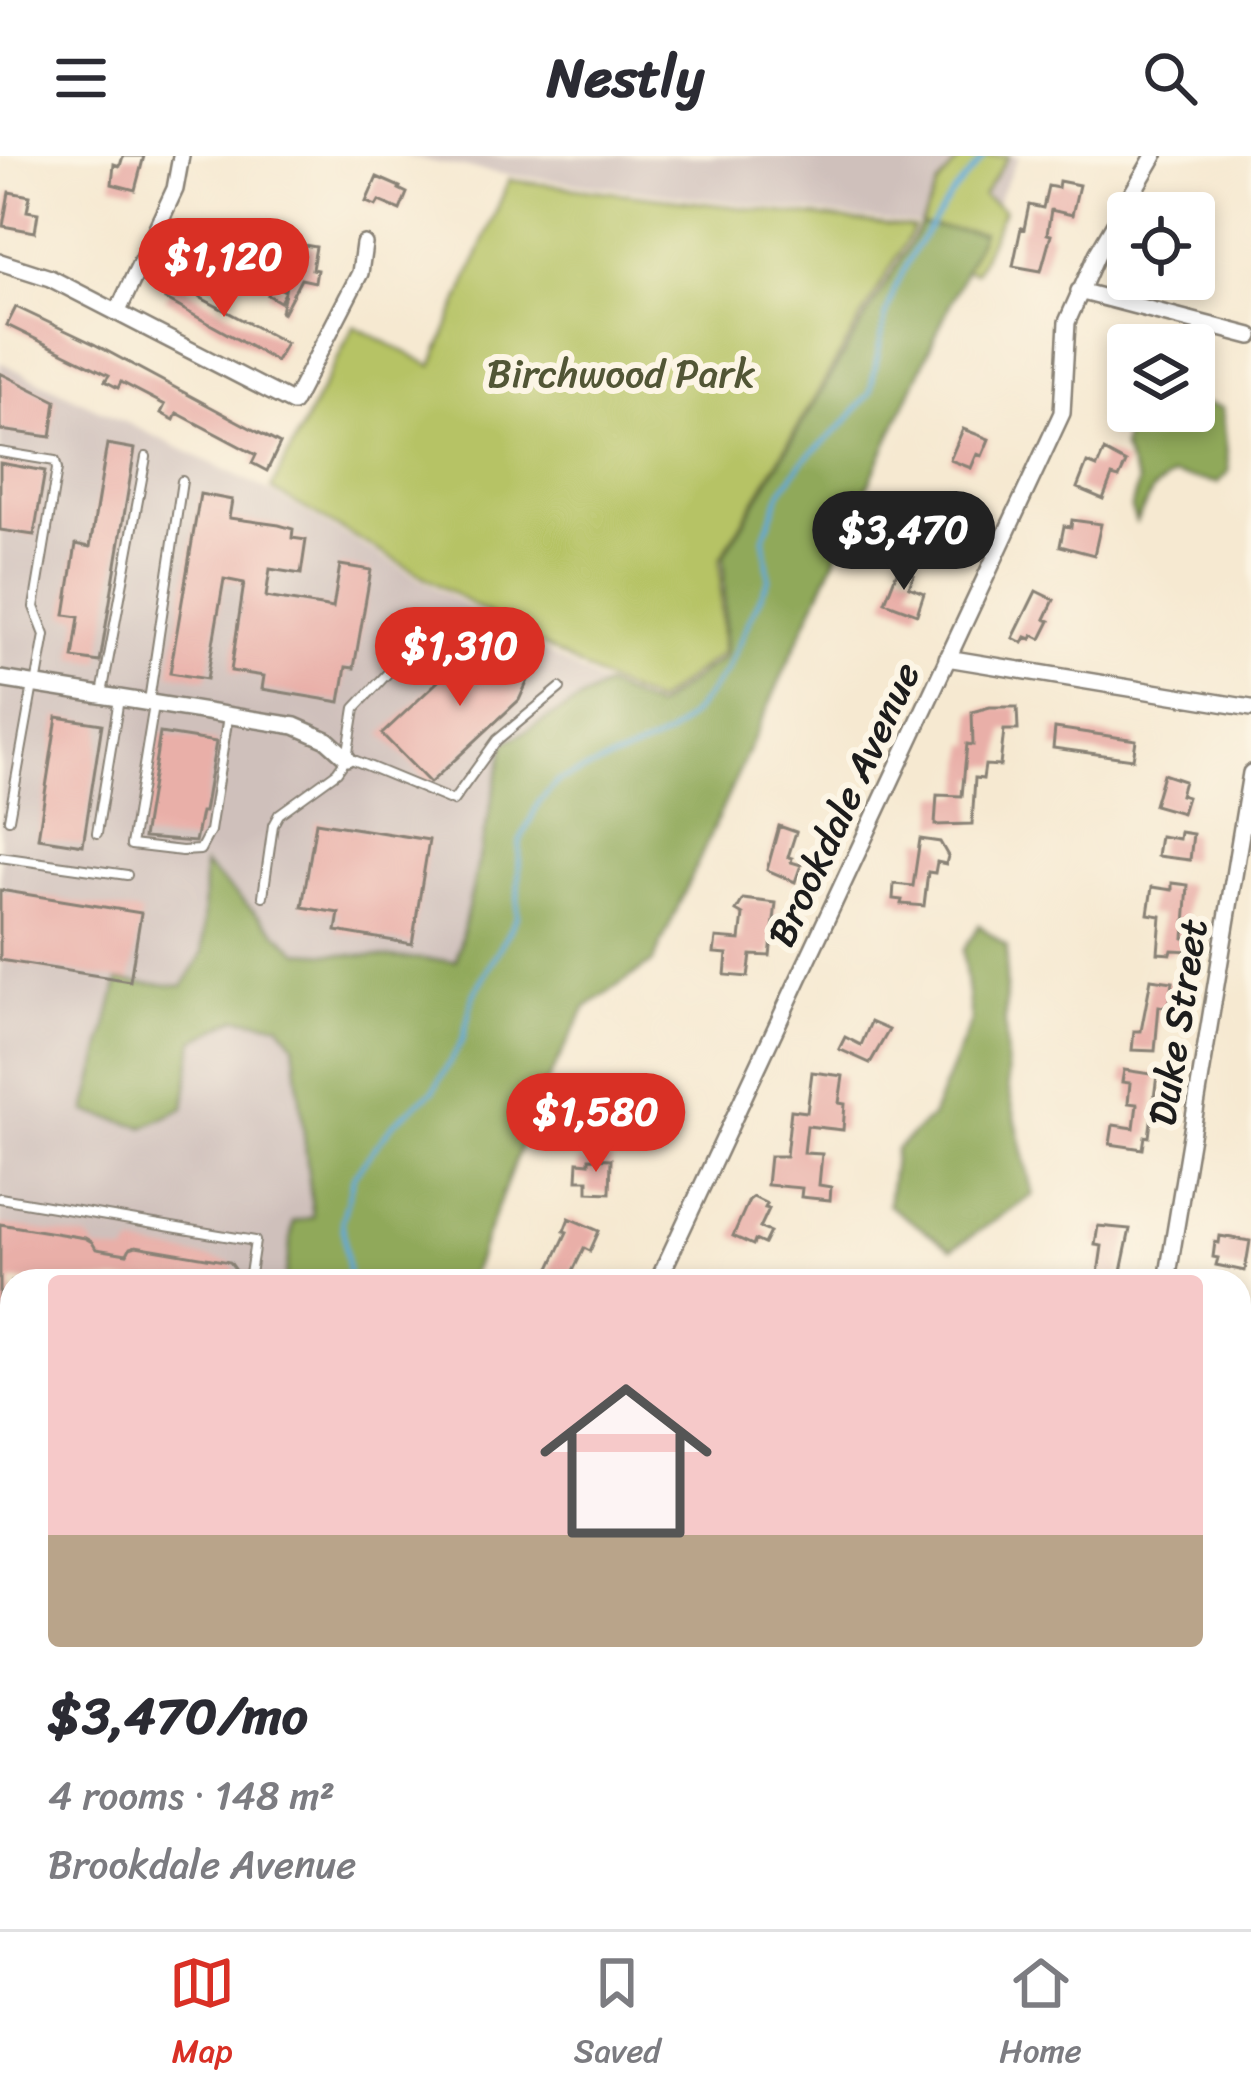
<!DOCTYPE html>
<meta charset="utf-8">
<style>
body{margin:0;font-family:Sriracha,sans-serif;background:#f2f2f3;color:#2b2b33;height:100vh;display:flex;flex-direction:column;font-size:45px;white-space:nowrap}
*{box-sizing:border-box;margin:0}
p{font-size:39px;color:#7c7c81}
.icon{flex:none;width:66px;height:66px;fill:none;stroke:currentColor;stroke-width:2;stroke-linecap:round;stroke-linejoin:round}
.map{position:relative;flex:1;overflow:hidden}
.side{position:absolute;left:0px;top:1113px;width:1251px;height:660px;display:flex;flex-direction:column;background:#fff;border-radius:36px 36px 0 0;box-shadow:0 6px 18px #0003}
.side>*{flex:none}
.tools{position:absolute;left:1107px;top:36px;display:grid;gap:24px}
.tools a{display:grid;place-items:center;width:108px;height:108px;border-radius:12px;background:#fff;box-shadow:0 6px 18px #0003;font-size:60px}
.price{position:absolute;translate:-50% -102px;padding:0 27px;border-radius:42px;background:#d93025;color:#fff;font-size:39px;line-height:78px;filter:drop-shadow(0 3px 6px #0008)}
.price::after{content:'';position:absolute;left:50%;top:72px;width:36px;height:27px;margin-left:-18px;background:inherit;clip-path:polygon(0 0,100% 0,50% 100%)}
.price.selected{background:#222;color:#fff}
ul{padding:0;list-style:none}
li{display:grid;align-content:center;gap:24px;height:636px;padding:0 48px}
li+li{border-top:3px solid #e1e1e2}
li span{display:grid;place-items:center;height:372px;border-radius:12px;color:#555}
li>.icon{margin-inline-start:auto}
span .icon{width:216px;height:216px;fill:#fffc;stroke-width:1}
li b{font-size:51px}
header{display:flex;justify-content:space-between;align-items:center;height:156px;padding:0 48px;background:#fff;font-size:54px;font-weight:800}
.tab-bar{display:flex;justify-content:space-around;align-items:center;height:168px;border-top:3px solid #e1e1e2;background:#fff;font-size:33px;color:#7c7c81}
.tab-bar a{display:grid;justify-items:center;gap:6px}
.tab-bar .selected{color:#d93025}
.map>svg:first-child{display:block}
.industrial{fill:#cfc0bb}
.green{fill:#b6c365;stroke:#697040;stroke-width:3}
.forest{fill:#90a95a;stroke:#56623b;stroke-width:3}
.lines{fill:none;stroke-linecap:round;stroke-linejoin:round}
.stream{stroke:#5ea9d6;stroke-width:4.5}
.building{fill:#e9afa8}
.service-casing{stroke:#898276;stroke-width:12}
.minor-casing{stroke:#898276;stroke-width:20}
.service{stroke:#fff;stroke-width:8}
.minor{stroke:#fff;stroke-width:15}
.labels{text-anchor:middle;stroke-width:12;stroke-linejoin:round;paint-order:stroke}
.park-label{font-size:39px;fill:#525636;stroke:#fcf5e5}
.street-label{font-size:39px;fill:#1c1c1c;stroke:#fcf5e5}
</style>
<header><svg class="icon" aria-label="menu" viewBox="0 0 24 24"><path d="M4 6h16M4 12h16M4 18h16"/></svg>Nestly<svg class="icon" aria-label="search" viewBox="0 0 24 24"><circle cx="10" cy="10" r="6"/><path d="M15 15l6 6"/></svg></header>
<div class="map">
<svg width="1251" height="1773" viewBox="0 0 1251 1773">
<rect width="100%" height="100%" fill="#fcf5e5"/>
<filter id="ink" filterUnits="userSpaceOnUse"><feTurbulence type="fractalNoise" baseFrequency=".00833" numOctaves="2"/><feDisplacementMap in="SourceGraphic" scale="24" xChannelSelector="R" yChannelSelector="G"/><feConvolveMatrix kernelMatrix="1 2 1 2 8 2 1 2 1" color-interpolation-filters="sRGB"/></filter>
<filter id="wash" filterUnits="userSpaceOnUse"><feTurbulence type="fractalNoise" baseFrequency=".004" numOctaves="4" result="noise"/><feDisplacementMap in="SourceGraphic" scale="48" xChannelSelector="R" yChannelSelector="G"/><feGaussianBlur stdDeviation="2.7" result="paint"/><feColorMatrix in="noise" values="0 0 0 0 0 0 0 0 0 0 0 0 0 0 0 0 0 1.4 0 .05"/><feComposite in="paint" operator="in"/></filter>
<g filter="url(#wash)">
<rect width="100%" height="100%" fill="#f6e9d1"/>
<path class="industrial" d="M399 0H1019L982 77 508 19Z
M0 206 265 333 605 530 505 587 456 806 298 796 204 711 203 797 182 831 184 951 194 884 237 862 279 868 294 887 313 1061 293 1066 285 1125H12V1500L0 1499Z"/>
<path class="green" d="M962 0H1009L983 40 1004 54 976 116 965 114 981 77 921 69 938 29Z
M509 24 914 72 720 403 722 497 655 547 607 526 271 333 354 170 432 210Z"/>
<path class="forest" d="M921 69 982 77 653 806 586 851 540 940 469 1125H285L293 1066 313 1061 294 887 279 868 237 862 194 885 184 952 145 971 86 956 118 825 183 830 203 797 204 709 298 796 456 805 505 587 605 530 655 552 725 500 724 399Z
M1194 245 1222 252 1229 315 1218 327 1173 319 1153 334 1136 366 1131 353 1138 327 1122 291 1134 255H1194Z
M979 769 1007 791 1005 865 1008 930 1033 1039 952 1093 888 1049 895 994 931 961 971 865 963 795Z
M0 1499 12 1500V1761H224L219 1773H0Z"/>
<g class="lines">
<path class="stream" d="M349 1125 342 1064 354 1019 394 967 434 934 463 883 473 840 517 760 520 685 539 646 558 625 632 596 669 579 694 556 726 515 769 422 764 381 781 335 805 303 843 269 870 237 885 163 895 132 914 94 953 38 985 0
M94 1773 101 1761"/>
</g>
<g id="blocks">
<path class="building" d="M123 0H144L135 34 112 28 114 8 120 10Z
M377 21 400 31 399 33 407 37 400 54 379 45 376 50 366 46Z
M1059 25 1079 29 1072 59 1051 54 1047 78 1051 79 1041 115 1013 110 1021 72 1024 73 1029 49 1043 52 1048 30 1058 32Z
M9 36 30 40 27 55 38 57 35 76 3 70Z
M298 88 316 91 312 113 317 114 315 126 301 123 283 157 281 156 285 137 280 146 268 139 273 129 285 135 292 95 296 96Z
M178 119 191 126 187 132 203 143 286 187 276 205 165 143Z
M16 151 94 188 280 288 267 315 252 307 256 299 177 257 174 264 161 257 165 249 121 226 118 232 105 225 109 219 7 169Z
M0 217 56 245 51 281 0 274Z
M963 273 989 283 982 300 977 298 971 312 950 304Z
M107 288 135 293 100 506 73 502 79 461 65 459 76 388 90 391Z
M1104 295 1126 307 1119 322 1112 320 1103 343 1077 332 1087 307 1097 311Z
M0 307 45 315 34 379 0 374Z
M200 338 232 344 229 362 279 369 293 373 292 382 306 384 301 418 270 413 266 441 333 452 340 409 371 414 354 512 346 511 340 546 262 533 264 520 231 515 244 427 224 423 207 523 170 517Z
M898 355 921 366 919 371 930 377 922 394 903 384 899 393 883 385Z
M1072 364 1101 368 1094 399 1060 390 1064 370 1071 371Z
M898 413 914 419 909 431 924 437 917 458 885 446Z
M1036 435 1054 444 1045 463 1050 465 1041 483 1033 479 1031 483 1026 481 1023 487 1013 482Z
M482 484 535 509 519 544 430 627 382 578Z
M990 551H1017L1018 574H1004L1000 610 985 609 983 623 975 622 972 668 935 669 937 639 962 640 967 588 973 589 972 556Z
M57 561 102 568 83 689 38 682Z
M1055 572 1136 584 1133 603 1053 592Z
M160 577 216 586 204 656H201L195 686 143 682Z
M1163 618 1184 625 1180 639 1187 641 1182 657 1154 649Z
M316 666 429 684 412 788 336 775 339 757 302 751Z
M779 670 796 676 788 701 792 702 791 706 801 709 795 726 767 714Z
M1180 676 1193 678 1190 704 1157 700 1160 680 1179 683Z
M920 683 940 686 948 700 946 708 937 706 935 717 928 716 924 750 901 748 902 744 893 743 894 728 913 730Z
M1172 727 1188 729 1184 782 1192 783 1191 795 1172 794 1171 798 1158 797 1161 760 1148 758 1152 731 1172 734Z
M0 734 141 757 130 825 0 804Z
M743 743 776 747 770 800 751 799 748 821 725 819 727 798 714 797 716 782 740 784 743 759 736 755Z
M1151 823 1173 826 1169 852 1159 850 1155 895 1132 894 1134 875H1141Z
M871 866 889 874 870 907 839 893 845 881 861 889Z
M1124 914 1157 919 1149 981 1145 980 1143 993 1110 988 1113 969 1134 972 1137 948 1128 947 1130 927 1122 926Z
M812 916 843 920 839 947 845 948 843 974 807 970 804 997 822 998 819 1029 831 1031 830 1044 801 1041 802 1032 767 1029 770 1000H786L791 954 807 956Z
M589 1002 611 1003 610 1037 588 1036V1024H577L578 1006 589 1007Z
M753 1041 767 1048 765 1052 769 1053 760 1072 770 1076 764 1088 755 1084 753 1089 733 1080 749 1044Z
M569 1062 599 1075 590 1095 584 1092 568 1125H544L567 1076 564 1075Z
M0 1068 85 1082 92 1086 96 1093 127 1098 130 1092 136 1090 230 1106 235 1113 233 1125H12V1158L0 1156Z
M1098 1070 1130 1073 1119 1125H1097L1102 1090 1095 1089Z
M1220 1080 1250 1085 1245 1115 1216 1109 1218 1102 1213 1101 1215 1086 1219 1087Z"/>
</g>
</g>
<g filter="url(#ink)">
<use href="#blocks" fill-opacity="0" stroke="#898276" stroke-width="3"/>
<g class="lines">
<g class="service-casing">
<path id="service" d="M0 296 55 305 57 313 34 451 45 479 36 529
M102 538 146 301
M149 545 182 325
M154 549 131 689 182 695 200 694 210 675 228 560
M349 602 453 645 497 584 560 532
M9 663 33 529
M97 677 119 543
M0 701 127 719
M263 740 273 669 279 658 337 616 347 602 355 552 431 471
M0 1042 255 1085 249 1125
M0 1171 12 1172
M0 1215 12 1226"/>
</g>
<g class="minor-casing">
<path id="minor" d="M0 106 50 122 293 247 360 117 364 88
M1079 135 1251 180
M118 155 175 33 181 0
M947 502 1251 552
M0 523 295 570 327 584 347 602
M658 1125 1062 257 1067 166 1097 98 1154 0
M1167 1125 1251 617
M1239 1283 1251 1285
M1239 1657H1251
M367 1773 372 1761
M952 1773V1761"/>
</g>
<use href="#service" class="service"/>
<use href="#minor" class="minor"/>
</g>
</g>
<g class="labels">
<g class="park-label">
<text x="621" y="231">Birchwood Park</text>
</g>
<g class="street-label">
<text transform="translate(843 648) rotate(-65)" y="14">Brookdale Avenue</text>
<text transform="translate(1177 866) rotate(-81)" y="14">Duke Street</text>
</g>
</g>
</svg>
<div class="tools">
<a><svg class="icon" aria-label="locate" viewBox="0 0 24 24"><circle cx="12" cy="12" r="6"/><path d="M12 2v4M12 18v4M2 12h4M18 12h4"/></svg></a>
<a><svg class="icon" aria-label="layers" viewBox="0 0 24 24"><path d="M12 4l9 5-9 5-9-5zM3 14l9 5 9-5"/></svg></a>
</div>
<b class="price" style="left:224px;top:164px">$1,120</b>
<b class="price selected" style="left:904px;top:437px">$3,470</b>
<b class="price" style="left:460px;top:553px">$1,310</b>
<b class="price" style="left:596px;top:1019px">$1,580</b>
<section class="side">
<ul>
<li><span style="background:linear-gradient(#f6c9c9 70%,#b9a48a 0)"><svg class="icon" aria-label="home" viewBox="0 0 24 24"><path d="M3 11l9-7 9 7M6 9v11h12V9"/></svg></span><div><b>$3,470/mo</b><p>4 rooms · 148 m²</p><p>Brookdale Avenue</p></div></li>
</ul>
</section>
</div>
<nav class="tab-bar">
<a class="selected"><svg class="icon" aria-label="map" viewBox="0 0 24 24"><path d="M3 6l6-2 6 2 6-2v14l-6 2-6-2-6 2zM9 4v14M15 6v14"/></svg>Map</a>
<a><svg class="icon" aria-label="saved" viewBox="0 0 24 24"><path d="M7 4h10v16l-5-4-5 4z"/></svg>Saved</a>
<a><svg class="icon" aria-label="home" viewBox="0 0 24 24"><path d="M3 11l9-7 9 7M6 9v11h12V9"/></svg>Home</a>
</nav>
